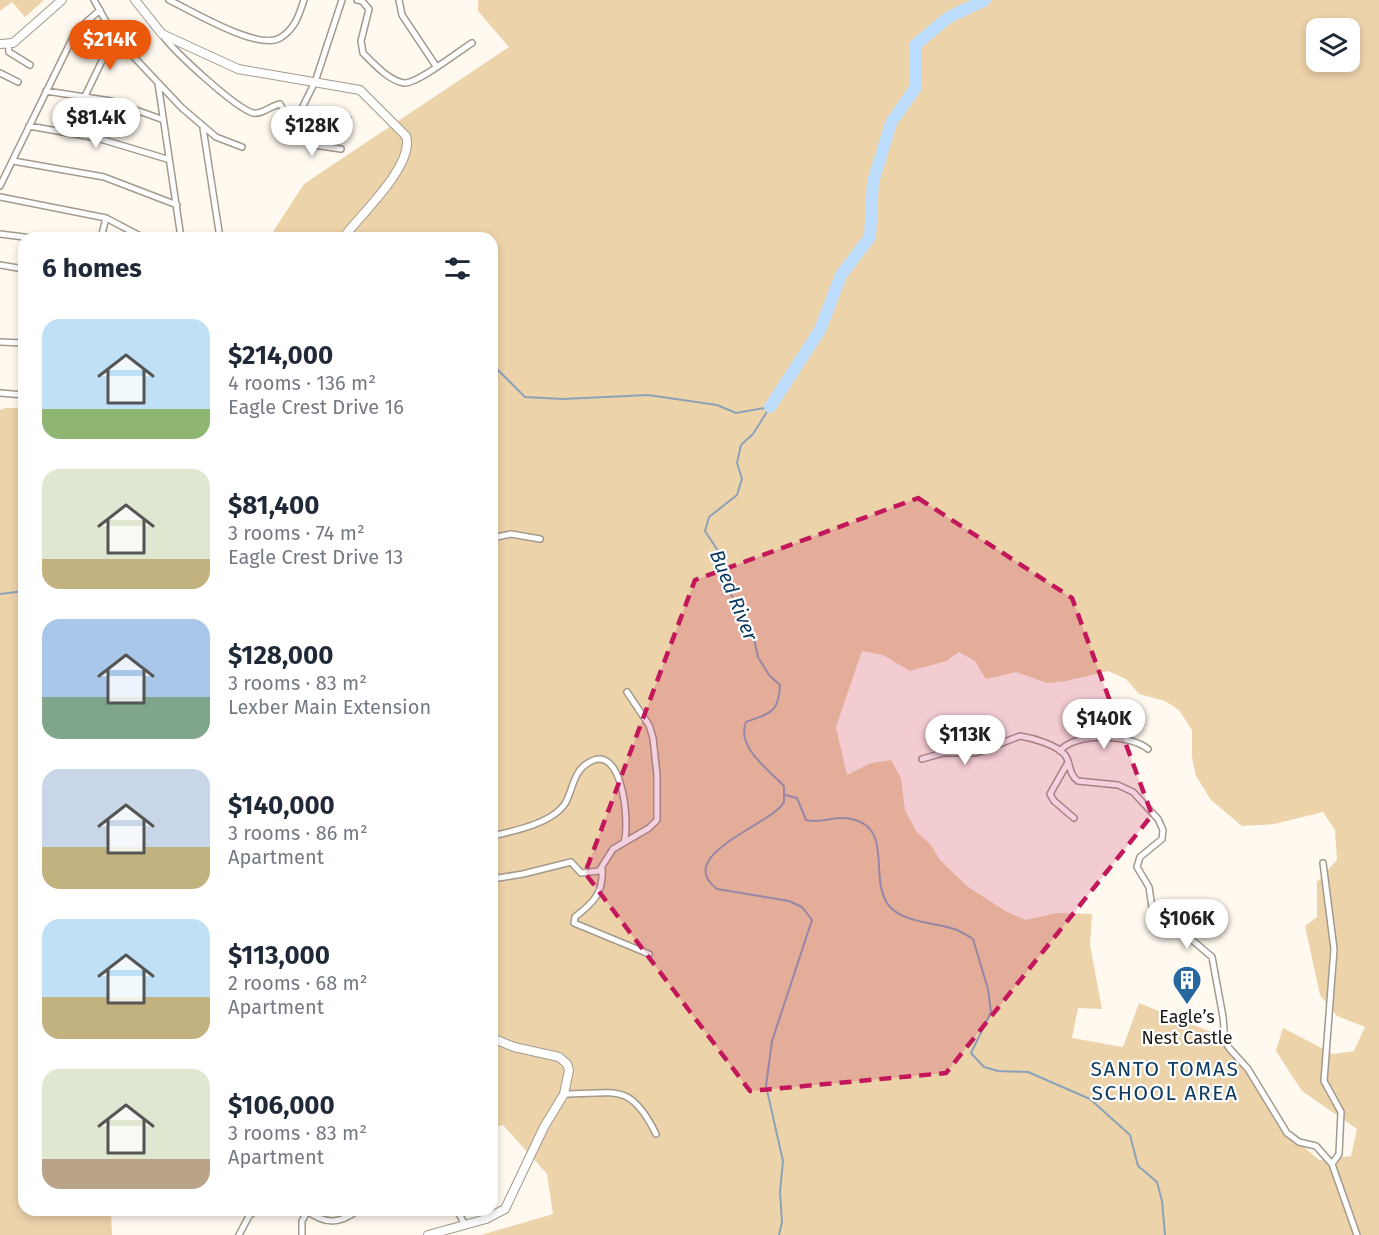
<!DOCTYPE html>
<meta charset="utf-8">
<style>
body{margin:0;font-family:"Fira Sans",sans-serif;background:#f2f2f3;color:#1f2937;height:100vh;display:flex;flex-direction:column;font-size:22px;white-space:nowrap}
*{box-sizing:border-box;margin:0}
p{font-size:20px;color:#747a83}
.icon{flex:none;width:33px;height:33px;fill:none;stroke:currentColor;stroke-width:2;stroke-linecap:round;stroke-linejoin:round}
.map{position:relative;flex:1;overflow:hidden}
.side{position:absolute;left:18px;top:232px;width:480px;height:984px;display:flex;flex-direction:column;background:#fff;border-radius:18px;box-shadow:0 3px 9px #0003}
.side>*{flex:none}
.controls{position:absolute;left:1306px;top:18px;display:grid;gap:12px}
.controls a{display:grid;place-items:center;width:54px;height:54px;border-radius:12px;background:#fff;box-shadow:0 3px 9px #0003;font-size:30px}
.price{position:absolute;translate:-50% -51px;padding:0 14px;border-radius:21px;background:#fff;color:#222;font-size:20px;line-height:39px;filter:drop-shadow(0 2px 3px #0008)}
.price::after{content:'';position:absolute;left:50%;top:36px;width:18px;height:14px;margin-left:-9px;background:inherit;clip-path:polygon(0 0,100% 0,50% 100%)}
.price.active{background:#ea580c;color:#fff}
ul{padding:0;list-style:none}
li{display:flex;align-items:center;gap:18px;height:150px;padding:0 24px}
li span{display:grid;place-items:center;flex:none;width:168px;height:120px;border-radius:18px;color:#555}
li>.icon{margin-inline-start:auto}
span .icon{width:72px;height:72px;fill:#fffc;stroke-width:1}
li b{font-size:26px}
h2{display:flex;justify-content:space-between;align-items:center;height:72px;padding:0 24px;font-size:26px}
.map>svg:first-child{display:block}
.green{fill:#edd3aa;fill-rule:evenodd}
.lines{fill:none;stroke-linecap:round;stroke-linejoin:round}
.stream{stroke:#8ca2b8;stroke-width:2}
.river{stroke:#bcddfe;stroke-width:12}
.street-casing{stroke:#a39a8d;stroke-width:8}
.secondary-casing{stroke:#a39a8d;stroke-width:10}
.street{stroke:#fff;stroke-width:5}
.secondary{stroke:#fff;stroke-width:8}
.marked{fill:#c2185b;fill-opacity:0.2;stroke:#c2185b;stroke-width:4.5;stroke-dasharray:12 8;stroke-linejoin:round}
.labels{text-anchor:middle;stroke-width:4.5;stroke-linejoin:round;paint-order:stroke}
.poi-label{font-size:18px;fill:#1d1a14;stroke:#fff}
.water-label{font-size:20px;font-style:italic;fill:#08385d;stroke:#fff}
.quarter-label{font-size:21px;letter-spacing:1.5px;fill:#0f3c61;stroke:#fff}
</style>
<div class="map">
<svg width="1379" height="1235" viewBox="0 0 1379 1235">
<rect width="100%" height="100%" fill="#fff9f0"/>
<path class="green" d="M0 0H44L25 17 12 2 0 11Z
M478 0H1379V1235H481L553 1214 547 1174 503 1125 492 1128V238H269L304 184 509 47 478 11ZM1317 28H1350V62H1317ZM862 651 883 655 910 671 946 661 959 652 975 661 986 679 1016 672 1047 683 1066 681 1108 671 1126 679 1139 694 1165 701 1179 710 1192 730V758L1196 776 1211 800 1242 826 1274 824 1323 812 1335 830 1337 860 1317 882V917L1305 926 1320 995 1337 1016 1365 1027 1354 1051 1333 1054 1283 1028 1276 1051 1302 1091 1357 1129 1351 1156 1319 1160 1291 1136 1226 1038 1139 1003 1123 1047 1072 1038 1078 1008 1102 1009 1090 945 1092 914 1057 913 1026 920 1007 912 968 887 940 860 931 845 916 831 905 810 901 778 891 760 871 763 847 775 836 727Z
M5 408H24V1210L111 1211 112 1235H0V410Z"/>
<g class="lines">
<path class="stream" d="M492 364 525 397 563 399 648 395 717 405 736 413 770 407
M770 407 753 434 741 445 737 463 742 479 737 495 709 517 705 531 722 557 729 591 753 634 758 657 769 675 780 685C779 713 770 713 746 722 736 747 768 769 784 786V802C773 824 672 855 717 889L789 901 802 907 812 920 772 1041 766 1086 783 1161 780 1192 782 1222 779 1235
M0 594 24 591
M785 795 797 798 806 820C822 824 835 815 851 819 896 828 866 882 891 908 906 923 939 923 957 930 962 932 968 936 973 939L988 989 991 1012 971 1053 984 1067 998 1071 1028 1072 1090 1099 1130 1135 1138 1166 1157 1182 1162 1201 1165 1235"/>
<path class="river" d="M770 407 820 330 841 275 870 237 873 182 891 123 916 87 915 45 949 17 985 0"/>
<g class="street-casing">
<path id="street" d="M94 0 114 36 182 108 216 137 242 147
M169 0C192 11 258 51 280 38 295 29 299 15 304 0
M357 0 362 1 369 9 361 41 363 53C373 63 389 81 404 83 416 85 459 51 472 43
M399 0 402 15 436 66
M163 36C176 53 234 107 253 113 262 115 272 105 280 104L293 126 314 145 341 149
M8 43 9 52 30 65
M0 73 18 82
M158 83 181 238
M46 91 111 101 161 119
M85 96 114 36
M29 126 97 138 167 159
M293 126 315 82 342 0
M203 128 220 238
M299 130 333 118 348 119
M13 161 104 177 177 205
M0 186 76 31 100 10
M0 197 106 218 144 238
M0 234 32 238
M101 238 106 218
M0 265 24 269
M0 342 24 343
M0 393 24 395
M492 538 511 534 540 539
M1060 751C1074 732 1131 734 1148 749
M922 759 943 753H976L1020 736C1033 738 1057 745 1065 755 1071 763 1068 774 1078 781L1118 785 1133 792 1158 819 1163 830 1162 839 1140 857 1137 867 1149 887 1154 921 1184 933 1212 957 1223 1017 1225 1041 1229 1048 1248 1069 1287 1133 1299 1142 1316 1146 1332 1164 1357 1235
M1067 764 1050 794 1054 801 1074 818
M492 836C514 831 554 823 566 802 573 788 574 771 588 763 623 740 630 824 624 842
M1323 863 1334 949 1324 1081 1341 1112 1339 1154 1332 1164
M602 868C604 893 593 903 575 917L574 923 649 954
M492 879 523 874 571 862 581 873 599 871 613 849 649 828 657 820V775L653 738 649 725 627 692
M564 1094C615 1094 630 1081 656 1134
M306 1210C324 1224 339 1225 358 1210
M457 1210 465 1225
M239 1235 249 1216 256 1210
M302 1235V1221L307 1212"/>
</g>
<g class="secondary-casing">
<path id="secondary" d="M135 0 162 34 238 69 360 90 406 136C415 165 360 215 343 238
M0 44 13 43 62 0
M428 1235 486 1219 505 1209 544 1127 564 1094 569 1070 567 1064 559 1057 514 1047 492 1038"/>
</g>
<use href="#street" class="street"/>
<use href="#secondary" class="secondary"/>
</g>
<path class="marked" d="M918 498 1072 598 1152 815 946 1073 750 1091 585 873 695 580Z"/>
<defs>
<g id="building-pin" transform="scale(1.5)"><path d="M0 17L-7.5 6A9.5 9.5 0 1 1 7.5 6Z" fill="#27679d" stroke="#fff"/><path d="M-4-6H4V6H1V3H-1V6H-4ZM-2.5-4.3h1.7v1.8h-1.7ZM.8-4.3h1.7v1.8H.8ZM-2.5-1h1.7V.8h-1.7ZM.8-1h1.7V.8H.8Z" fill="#fff"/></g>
</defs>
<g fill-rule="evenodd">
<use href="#building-pin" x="1187" y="980"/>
</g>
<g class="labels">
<g class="poi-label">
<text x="1187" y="1023">Eagle’s<tspan x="1187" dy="21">Nest Castle</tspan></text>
</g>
<g class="water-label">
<text transform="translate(734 595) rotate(68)" y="7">Bued River</text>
</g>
<g class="quarter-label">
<text x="1165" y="1076">SANTO TOMAS<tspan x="1165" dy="24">SCHOOL AREA</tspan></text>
</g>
</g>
</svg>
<div class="controls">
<a><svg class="icon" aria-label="layers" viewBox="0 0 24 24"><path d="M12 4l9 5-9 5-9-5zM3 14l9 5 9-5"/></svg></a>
</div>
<b class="price active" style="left:110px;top:71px">$214K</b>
<b class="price" style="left:96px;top:149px">$81.4K</b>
<b class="price" style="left:312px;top:157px">$128K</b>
<b class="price" style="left:1104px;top:750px">$140K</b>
<b class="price" style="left:965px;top:766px">$113K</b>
<b class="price" style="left:1187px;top:950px">$106K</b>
<section class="side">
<h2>6 homes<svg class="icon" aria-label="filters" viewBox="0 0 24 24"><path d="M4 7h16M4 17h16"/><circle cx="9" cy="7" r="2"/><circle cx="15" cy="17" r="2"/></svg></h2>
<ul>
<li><span style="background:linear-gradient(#bfe0f5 75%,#8fb573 0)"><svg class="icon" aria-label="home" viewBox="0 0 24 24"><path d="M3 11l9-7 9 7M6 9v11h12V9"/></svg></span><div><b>$214,000</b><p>4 rooms · 136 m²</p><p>Eagle Crest Drive 16</p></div></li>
<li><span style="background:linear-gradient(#dfe7d0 75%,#c2b280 0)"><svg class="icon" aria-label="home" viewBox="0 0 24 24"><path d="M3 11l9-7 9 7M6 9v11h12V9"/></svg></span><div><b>$81,400</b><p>3 rooms · 74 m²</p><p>Eagle Crest Drive 13</p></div></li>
<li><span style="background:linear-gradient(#a9c7e8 65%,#7fa58c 0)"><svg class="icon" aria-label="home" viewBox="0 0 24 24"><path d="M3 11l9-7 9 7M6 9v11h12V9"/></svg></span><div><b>$128,000</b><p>3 rooms · 83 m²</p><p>Lexber Main Extension</p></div></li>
<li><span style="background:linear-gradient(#c9d6e8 65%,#c2b280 0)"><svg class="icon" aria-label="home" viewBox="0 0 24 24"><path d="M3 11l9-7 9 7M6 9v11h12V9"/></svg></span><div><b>$140,000</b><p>3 rooms · 86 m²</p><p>Apartment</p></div></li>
<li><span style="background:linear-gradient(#bfe0f5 65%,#c2b280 0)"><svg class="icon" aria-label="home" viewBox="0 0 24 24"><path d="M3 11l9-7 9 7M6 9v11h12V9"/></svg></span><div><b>$113,000</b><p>2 rooms · 68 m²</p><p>Apartment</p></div></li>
<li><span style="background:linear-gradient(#dfe7d0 75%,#b9a48a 0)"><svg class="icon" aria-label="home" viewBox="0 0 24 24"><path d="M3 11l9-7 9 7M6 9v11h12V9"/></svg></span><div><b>$106,000</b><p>3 rooms · 83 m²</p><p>Apartment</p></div></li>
</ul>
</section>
</div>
